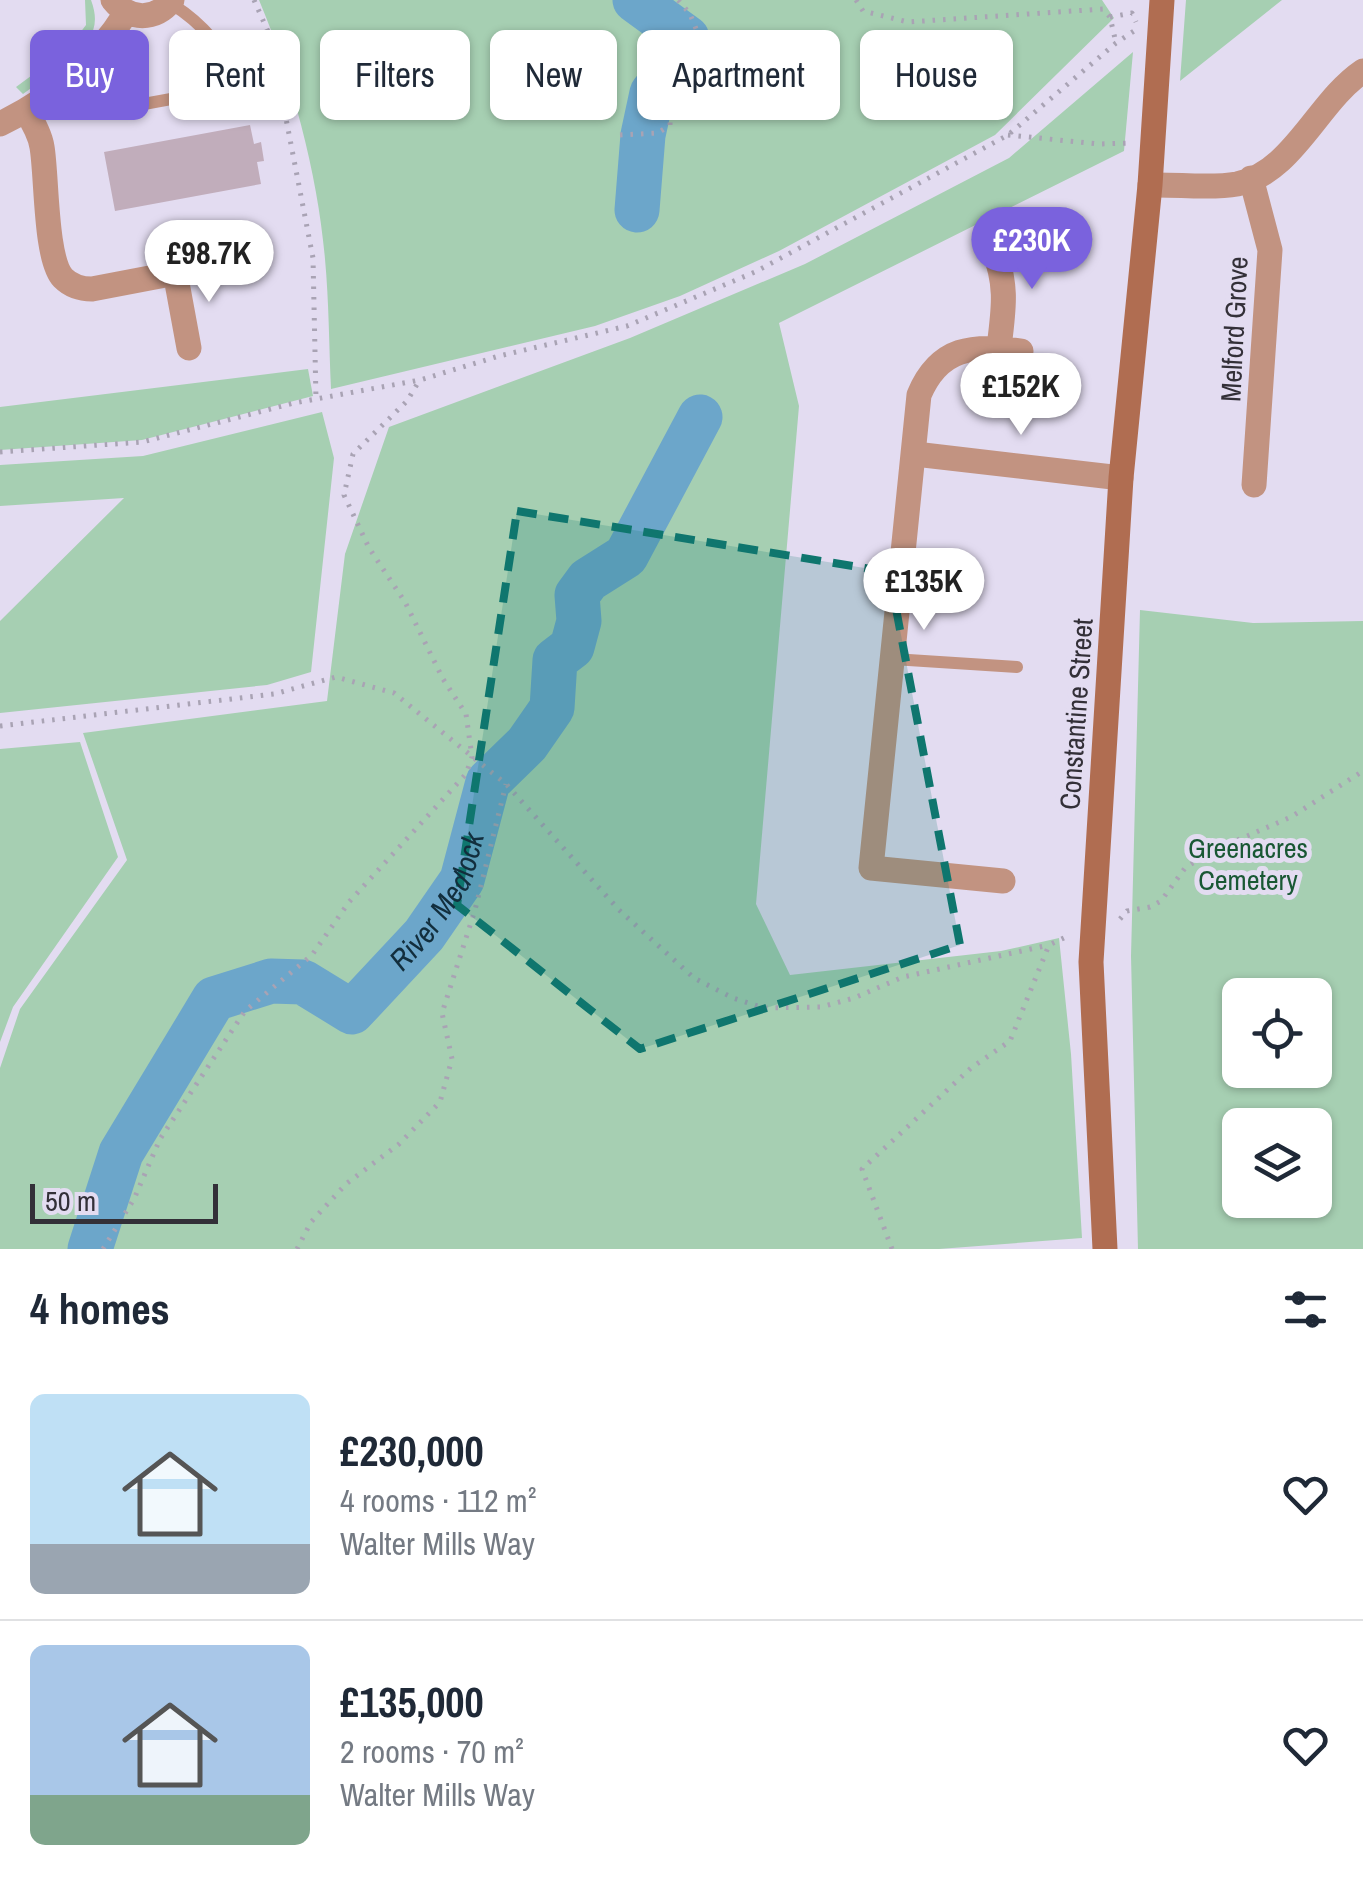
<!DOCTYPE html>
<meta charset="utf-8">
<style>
body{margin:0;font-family:"Archivo Narrow",sans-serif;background:#f2f2f3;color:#1f2937;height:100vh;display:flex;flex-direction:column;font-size:38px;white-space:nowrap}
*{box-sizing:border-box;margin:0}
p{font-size:32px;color:#747a83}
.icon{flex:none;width:55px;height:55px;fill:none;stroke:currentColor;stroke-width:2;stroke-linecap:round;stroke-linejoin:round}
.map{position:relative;height:1249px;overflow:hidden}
.drawer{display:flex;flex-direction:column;background:#fff;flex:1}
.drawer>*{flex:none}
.guide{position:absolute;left:30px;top:30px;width:1305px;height:90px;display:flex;gap:20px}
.tools{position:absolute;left:1222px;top:978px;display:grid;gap:20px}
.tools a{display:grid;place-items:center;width:110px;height:110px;border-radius:15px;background:#fff;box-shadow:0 2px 8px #0004;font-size:50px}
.scale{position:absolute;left:30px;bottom:25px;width:188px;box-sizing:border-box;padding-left:10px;border:5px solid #333038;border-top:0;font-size:28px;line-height:35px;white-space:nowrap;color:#333038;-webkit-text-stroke:8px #e3dcf1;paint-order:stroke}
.price{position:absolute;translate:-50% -85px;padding:0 22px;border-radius:35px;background:#fff;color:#222;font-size:32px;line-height:65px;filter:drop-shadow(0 2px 5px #0008)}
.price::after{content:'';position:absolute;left:50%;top:60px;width:30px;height:22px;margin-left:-15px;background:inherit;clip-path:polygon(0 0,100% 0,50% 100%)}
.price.current{background:#7a62dd;color:#fff}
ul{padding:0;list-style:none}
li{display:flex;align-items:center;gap:30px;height:250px;padding:0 30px}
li+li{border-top:2px solid #e0e1e3}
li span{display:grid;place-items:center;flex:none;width:280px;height:200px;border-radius:15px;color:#555}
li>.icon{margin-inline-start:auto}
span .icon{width:120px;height:120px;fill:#fffc;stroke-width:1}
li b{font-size:42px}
h2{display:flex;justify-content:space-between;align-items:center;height:120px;padding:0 30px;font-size:42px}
.pill{padding:0 35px;border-radius:15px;background:#fff;box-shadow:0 2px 8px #0004;font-size:35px;line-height:90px}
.pill.current{background:#7a62dd;color:#fff}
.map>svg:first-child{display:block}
.green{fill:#a6cfb2;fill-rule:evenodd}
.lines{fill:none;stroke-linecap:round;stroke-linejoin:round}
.river{stroke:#6ca6ca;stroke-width:45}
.building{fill:#c1adbb}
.path{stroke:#a9a3b4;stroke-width:5;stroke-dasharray:2.5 8;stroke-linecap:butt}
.lane{stroke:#c29381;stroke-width:12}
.street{stroke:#c29381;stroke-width:25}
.secondary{stroke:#b06d51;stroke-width:25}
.marked{fill:#0f766e;fill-opacity:0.2;stroke:#0f766e;stroke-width:8;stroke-dasharray:20 12;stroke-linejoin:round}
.labels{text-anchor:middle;stroke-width:10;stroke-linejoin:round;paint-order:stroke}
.street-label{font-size:28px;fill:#333038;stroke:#e3dcf1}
.park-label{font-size:28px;fill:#195834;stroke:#e3dcf1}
.water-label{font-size:30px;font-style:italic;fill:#122e3d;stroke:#e3dcf1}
</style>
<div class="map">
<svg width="1363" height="1249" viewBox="0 0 1363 1249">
<rect width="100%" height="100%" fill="#e3dcf1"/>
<path class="green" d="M85 0H91C101 27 91 39 72 57L66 51 86 25Z
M259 0H1102L1114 18 995 135 779 251 680 296 595 326 331 389C329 346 329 302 325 259 318 175 292 78 259 0Z
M1186 0H1282L1180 81Z
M1133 52 1124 151 779 323 799 406 756 904 790 975 1001 951 1059 938 1071 1054 1082 1238 939 1249H0V1068L20 1009 127 860 83 733 327 701 345 554 389 427 630 338 805 264 1009 158Z
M58 56 64 64 23 94 16 87Z
M308 369 313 396 142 440 0 450V407Z
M322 412 334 458 311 672 267 685 0 713V621L124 498 0 506V465L143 456Z
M1140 610 1253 623 1363 621V1249H1138L1131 956ZM1240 995H1315V1070H1240ZM1240 1125H1315V1200H1240Z
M80 742 118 857 13 1007 0 1042V749Z"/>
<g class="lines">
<g class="river">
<path d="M635 0 687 38 676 63 652 93 643 135 637 210"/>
<path id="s1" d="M90 1249 121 1153 214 999 271 981 303 982 352 1012 424 935 462 880 488 782 527 744 552 708 555 660 572 647 579 621 577 595 588 580 626 556 700 417"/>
</g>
</g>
<path class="building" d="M250 125 254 144 261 142 264 161 257 162 261 184 115 211 104 152Z"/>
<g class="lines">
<path class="path" d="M254 0 270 36 313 258 316 399
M856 0 863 11 908 22 1103 9 1110 17 1116 43
M1110 17 1132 13 1136 22
M620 135 658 133 670 125 671 95 701 41 690 14 678 0
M1008 135 1099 144 1130 143
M0 452 142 442 294 403 420 380 499 356 627 326 755 272 1008 135 1116 43 1134 31
M0 726 274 694 336 677 394 693 506 784 619 910 694 978 733 998 764 1008 821 1007 854 998 903 977 1049 945
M1120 919 1127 911 1150 907 1161 901 1185 868 1210 852 1291 817 1363 771
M103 1249 134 1199 160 1139 245 1011 312 955 349 902 466 774 472 757 466 714 443 679 405 602 369 548 344 495 353 454 407 401 419 381
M297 1249 311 1222 346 1184 399 1144 440 1102 452 1059 442 1013 475 910 506 784
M892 1249 862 1169 971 1068 1010 1041 1049 945 1068 936"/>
<path class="lane" d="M122 108 231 88C239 57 195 18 170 3
M893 659 1017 667"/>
<path class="street" d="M113 0C130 21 155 21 172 0
M26 111C33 122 40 134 42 147 47 176 45 259 63 278 71 286 81 289 92 289L202 268
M0 124C52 99 95 62 126 13
M1251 178 1270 250 1254 485
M1150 185C1177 184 1210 189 1237 184 1294 172 1317 102 1363 71
M992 246C1008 283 1004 308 999 347
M175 272 189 348
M915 454 1121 478
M1003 881 871 868 919 395C939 347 973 344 1021 351"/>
<path class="secondary" d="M1105 1249 1091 962 1121 478 1150 185 1162 0"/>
</g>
<path class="marked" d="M517 511 889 572 960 945 640 1049 457 905Z"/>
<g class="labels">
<g class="street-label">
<text transform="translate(1234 329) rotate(-87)" y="10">Melford Grove</text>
<text transform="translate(1076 714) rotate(-86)" y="10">Constantine Street</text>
</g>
<g class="park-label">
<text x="1248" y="858">Greenacres<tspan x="1248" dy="32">Cemetery</tspan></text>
</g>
<g class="water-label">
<text dy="10" stroke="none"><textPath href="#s1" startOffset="572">River Medlock</textPath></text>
</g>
</g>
</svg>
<div class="tools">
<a><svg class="icon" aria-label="locate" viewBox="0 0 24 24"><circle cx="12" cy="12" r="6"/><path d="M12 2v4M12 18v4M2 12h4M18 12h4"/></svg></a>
<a><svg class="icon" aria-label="layers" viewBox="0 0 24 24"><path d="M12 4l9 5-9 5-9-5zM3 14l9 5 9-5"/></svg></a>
</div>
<div class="scale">50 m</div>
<b class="price current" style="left:1032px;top:292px">£230K</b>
<b class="price" style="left:209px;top:305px">£98.7K</b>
<b class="price" style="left:1021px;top:438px">£152K</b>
<b class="price" style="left:924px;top:633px">£135K</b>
<div class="guide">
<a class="pill current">Buy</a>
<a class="pill">Rent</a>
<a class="pill">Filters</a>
<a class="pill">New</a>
<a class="pill">Apartment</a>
<a class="pill">House</a>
</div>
</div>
<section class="drawer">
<h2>4 homes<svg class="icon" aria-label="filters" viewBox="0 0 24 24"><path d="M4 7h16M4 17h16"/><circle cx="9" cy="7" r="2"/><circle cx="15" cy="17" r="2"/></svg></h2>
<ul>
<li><span style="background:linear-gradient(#bfe0f5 75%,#9aa5b1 0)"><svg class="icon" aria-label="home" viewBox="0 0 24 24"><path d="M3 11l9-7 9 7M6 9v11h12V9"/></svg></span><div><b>£230,000</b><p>4 rooms · 112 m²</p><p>Walter Mills Way</p></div><svg class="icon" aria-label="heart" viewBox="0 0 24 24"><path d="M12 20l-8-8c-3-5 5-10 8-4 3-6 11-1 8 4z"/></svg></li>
<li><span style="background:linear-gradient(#a9c7e8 75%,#7fa58c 0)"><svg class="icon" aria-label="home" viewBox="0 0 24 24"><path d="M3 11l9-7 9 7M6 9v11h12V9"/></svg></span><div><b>£135,000</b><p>2 rooms · 70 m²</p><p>Walter Mills Way</p></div><svg class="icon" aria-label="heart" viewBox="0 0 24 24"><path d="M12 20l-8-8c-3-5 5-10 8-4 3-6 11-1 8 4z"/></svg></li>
</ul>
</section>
